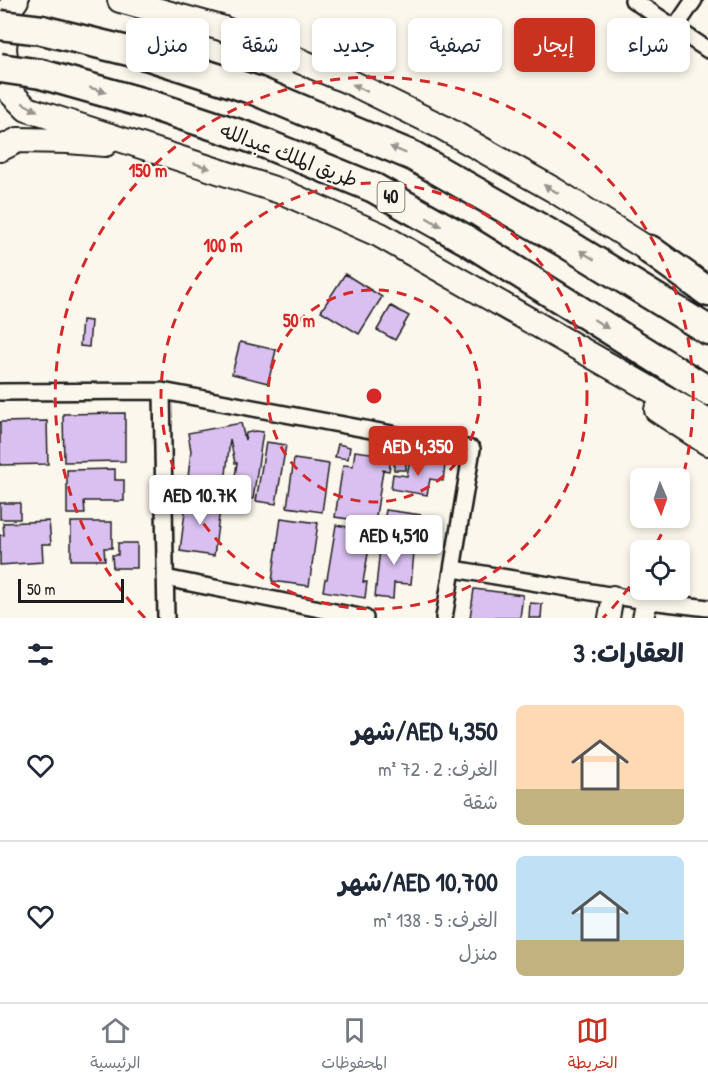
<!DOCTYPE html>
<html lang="ar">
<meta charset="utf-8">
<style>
body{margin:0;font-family:"Patrick Hand","Playpen Sans Arabic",sans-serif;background:#f6f6f7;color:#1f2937;direction:rtl;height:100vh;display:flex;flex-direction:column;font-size:22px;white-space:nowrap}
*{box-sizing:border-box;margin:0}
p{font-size:20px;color:#747a83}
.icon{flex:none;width:33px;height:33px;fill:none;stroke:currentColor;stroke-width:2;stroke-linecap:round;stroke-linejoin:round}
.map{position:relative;height:618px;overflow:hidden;direction:ltr}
.side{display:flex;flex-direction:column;background:#fff;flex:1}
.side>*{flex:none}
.hud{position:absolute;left:18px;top:18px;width:672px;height:54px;direction:rtl;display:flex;gap:12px}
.needle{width:39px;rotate:178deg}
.buttons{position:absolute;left:630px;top:468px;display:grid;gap:12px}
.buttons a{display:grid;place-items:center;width:60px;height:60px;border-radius:9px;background:#fff;box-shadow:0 3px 9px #0003;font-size:30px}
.scale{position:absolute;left:18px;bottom:15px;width:106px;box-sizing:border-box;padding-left:6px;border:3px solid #1c1c1c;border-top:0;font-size:16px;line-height:21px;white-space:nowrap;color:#1c1c1c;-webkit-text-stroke:4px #fbf7ec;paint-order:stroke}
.price{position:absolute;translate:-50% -51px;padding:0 14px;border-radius:6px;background:#fff;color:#222;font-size:20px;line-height:39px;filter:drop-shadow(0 2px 3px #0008)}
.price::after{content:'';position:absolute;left:50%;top:36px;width:18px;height:14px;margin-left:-9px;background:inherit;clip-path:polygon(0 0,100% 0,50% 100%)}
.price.selected{background:#c8321e;color:#fff}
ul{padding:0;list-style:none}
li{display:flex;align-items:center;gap:18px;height:150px;padding:0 24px}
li+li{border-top:2px solid #e0e1e3}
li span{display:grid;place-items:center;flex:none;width:168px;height:120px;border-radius:9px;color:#555}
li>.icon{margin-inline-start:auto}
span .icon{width:72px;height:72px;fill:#fffc;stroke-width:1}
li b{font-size:26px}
h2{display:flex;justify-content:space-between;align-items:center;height:72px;padding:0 24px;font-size:26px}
.chip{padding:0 21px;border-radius:9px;background:#fff;box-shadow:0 3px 9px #0003;font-size:21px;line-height:54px}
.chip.selected{background:#c8321e;color:#fff}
.dock{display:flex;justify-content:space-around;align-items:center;height:84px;border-top:2px solid #e0e1e3;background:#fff;font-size:16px;color:#747a83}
.dock a{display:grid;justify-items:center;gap:3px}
.dock .selected{color:#c8321e}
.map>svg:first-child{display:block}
.building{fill:#d9c0f0;stroke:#1c1c1c;stroke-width:1.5}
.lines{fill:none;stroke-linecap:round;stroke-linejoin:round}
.minor-casing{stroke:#1c1c1c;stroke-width:20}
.tertiary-casing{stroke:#1c1c1c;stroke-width:24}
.primary-casing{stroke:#1c1c1c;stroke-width:28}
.motorway-casing{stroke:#1c1c1c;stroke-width:33}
.minor{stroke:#fbf7ec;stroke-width:15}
.tertiary{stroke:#fbf7ec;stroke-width:20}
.primary{stroke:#fbf7ec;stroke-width:24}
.motorway{stroke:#fbf7ec;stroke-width:28}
.motorway-bridge-casing{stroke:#1c1c1c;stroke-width:33;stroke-linecap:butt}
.motorway-bridge{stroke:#fbf7ec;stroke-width:28}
.oneway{fill:#97948e}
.ring{fill:none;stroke:#d62828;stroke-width:3;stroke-dasharray:10 8}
.labels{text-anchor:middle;stroke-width:4.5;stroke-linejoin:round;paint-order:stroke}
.shield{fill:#fbf7ec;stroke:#5f5e5a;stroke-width:1.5}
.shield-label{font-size:18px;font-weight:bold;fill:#1c1c1c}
.street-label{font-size:20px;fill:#1c1c1c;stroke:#fbf7ec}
.centre{fill:#d62828;stroke:#fbf7ec;stroke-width:3}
.ring-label{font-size:18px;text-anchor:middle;font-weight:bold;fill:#d62828;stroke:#fbf7ec;stroke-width:4.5;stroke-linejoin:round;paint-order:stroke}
</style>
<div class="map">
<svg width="708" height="618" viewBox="0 0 708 618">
<rect width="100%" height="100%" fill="#fbf7ec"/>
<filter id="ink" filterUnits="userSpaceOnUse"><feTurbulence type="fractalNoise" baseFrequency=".0167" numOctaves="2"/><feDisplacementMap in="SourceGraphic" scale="12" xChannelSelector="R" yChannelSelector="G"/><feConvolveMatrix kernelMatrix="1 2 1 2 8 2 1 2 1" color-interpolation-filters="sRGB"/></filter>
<g filter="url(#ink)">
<path class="building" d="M345 274 382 297 359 334 321 311Z
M391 306 409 316 395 340 377 330Z
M82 320 91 321 89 347 80 346Z
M240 342 276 350 268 383 232 374Z
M125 413V461L64 462 63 414Z
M47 421 48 464 0 465V422Z
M241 423 245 440 246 433 255 431 263 432 253 499 232 496 237 463H235L230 439 224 492 187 486 191 451 188 433Z
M266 442 286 445 276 504 256 501Z
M338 444 350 447 348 459 335 457Z
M378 450 392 452 389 471 383 470 375 523 335 517 343 465 353 466 355 451 378 454Z
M394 455H406V470H394Z
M294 459 329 464 322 512 287 507Z
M410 459 445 465 443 481 430 479 427 495 391 489 393 474 407 476Z
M115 469V480H124V501H84L85 514H67V470Z
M187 496 221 501 214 556 180 551Z
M0 503H20V519H0Z
M386 510 421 515 419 526 402 524V530L383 527Z
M281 518 318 523 309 586 272 581Z
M49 521 51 544H42L43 562 0 565V535H4L3 523Z
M71 522H112V548H104L105 560H71Z
M336 525 372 531 363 582H367L365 598 323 591 325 579H327Z
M381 538 415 542 411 584 394 583 393 599 375 597Z
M118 543H137V568H113L112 555H118Z
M474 589 523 595 520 618H470Z
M530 603 542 604 541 618H529Z"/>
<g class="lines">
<g class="minor-casing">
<path id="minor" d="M633 0 708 50
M675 28 694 0
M162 391 166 618
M0 392 162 391 472 449 444 618
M454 569 633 599 708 608
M165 578 365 618"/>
</g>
<g class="tertiary-casing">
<path id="tertiary" d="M609 618 613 596
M643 618 647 601"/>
</g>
<g class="primary-casing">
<path id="primary" d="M16 0 7 12 4 49 9 91 27 109 283 192 380 235 708 422
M120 0 221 28 350 82 442 127 554 190 665 260
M0 149 18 140 68 141 105 144
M657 410 708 443"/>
</g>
<g class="motorway-casing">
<path id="motorway" d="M42 30 149 56 254 90 413 156 564 242 708 330
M41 74 151 105 251 138 374 188 465 239 708 391
M650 250 708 292"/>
</g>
<use href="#minor" class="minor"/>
<use href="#tertiary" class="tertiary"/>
<use href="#primary" class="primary"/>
<use href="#motorway" class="motorway"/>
<g class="motorway-bridge-casing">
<path id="motorway-bridge" d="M0 25 42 30
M0 68 41 74"/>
</g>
<use href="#motorway-bridge" class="motorway-bridge"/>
</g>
<defs><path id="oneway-solid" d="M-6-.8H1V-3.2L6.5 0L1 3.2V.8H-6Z" transform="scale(1.5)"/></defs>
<g class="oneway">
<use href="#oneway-solid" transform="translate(360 88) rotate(-154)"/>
<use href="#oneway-solid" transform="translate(98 90) rotate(16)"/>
<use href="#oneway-solid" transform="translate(30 107) rotate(28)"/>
<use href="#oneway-solid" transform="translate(398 150) rotate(-157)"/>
<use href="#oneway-solid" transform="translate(202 166) rotate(18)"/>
<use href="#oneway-solid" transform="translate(551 189) rotate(-150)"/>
<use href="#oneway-solid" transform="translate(434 222) rotate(30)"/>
<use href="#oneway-solid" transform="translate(587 255) rotate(-148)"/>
<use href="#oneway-solid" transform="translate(601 324) rotate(32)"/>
</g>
</g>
<g class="ring">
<circle cx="374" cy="396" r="106"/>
<circle cx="374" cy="396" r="213"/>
<path d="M669 518A319 319 0 0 1 654 548M640 572A319 319 0 0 1 603 618M145 618A319 319 0 1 1 680 487"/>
</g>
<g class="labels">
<rect class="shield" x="377.5" y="182" width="27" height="30" rx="4.5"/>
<g class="shield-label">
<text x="391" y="203">40</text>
</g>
<g class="street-label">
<text transform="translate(289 155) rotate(21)" y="7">طريق الملك عبدالله</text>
</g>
</g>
<circle cx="374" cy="396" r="9" class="centre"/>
<g class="ring-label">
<text x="148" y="177">150 m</text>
<text x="223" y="252">100 m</text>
<text x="299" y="327">50 m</text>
</g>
</svg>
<div class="buttons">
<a><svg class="needle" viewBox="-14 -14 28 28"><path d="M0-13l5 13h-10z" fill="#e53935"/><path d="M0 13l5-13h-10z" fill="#747a83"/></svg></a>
<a><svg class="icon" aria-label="locate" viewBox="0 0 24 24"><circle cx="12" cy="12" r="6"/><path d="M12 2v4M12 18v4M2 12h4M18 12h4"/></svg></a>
</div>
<div class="scale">50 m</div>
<b class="price selected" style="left:418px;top:477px">AED 4,350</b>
<b class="price" style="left:200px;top:526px">AED 10.7K</b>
<b class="price" style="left:394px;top:566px">AED 4,510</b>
<div class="hud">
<a class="chip">شراء</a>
<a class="chip selected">إيجار</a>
<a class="chip">تصفية</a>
<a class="chip">جديد</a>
<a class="chip">شقة</a>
<a class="chip">منزل</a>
</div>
</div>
<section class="side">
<h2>العقارات: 3<svg class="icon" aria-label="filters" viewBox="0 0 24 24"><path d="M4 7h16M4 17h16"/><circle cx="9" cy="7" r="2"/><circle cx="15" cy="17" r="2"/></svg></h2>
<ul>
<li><span style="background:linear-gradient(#ffd9b3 70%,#c2b280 0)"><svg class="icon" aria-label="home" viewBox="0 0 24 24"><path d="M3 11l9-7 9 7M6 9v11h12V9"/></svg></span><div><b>AED 4,350/شهر</b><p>الغرف: 2 · 72 m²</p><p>شقة</p></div><svg class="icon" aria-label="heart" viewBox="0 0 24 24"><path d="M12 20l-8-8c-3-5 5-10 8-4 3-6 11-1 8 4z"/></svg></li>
<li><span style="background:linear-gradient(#bfe0f5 70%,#c2b280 0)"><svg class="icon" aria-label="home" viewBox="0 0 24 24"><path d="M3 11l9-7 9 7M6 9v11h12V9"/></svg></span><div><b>AED 10,700/شهر</b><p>الغرف: 5 · 138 m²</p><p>منزل</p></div><svg class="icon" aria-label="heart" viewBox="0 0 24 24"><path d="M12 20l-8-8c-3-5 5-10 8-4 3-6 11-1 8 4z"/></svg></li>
</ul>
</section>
<nav class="dock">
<a class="selected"><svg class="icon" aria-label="map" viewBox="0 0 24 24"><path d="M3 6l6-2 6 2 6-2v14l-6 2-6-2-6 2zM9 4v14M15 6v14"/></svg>الخريطة</a>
<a><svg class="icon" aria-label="saved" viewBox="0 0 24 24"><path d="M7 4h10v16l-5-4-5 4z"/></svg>المحفوظات</a>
<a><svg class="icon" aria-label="home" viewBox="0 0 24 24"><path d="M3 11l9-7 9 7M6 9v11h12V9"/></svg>الرئيسية</a>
</nav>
